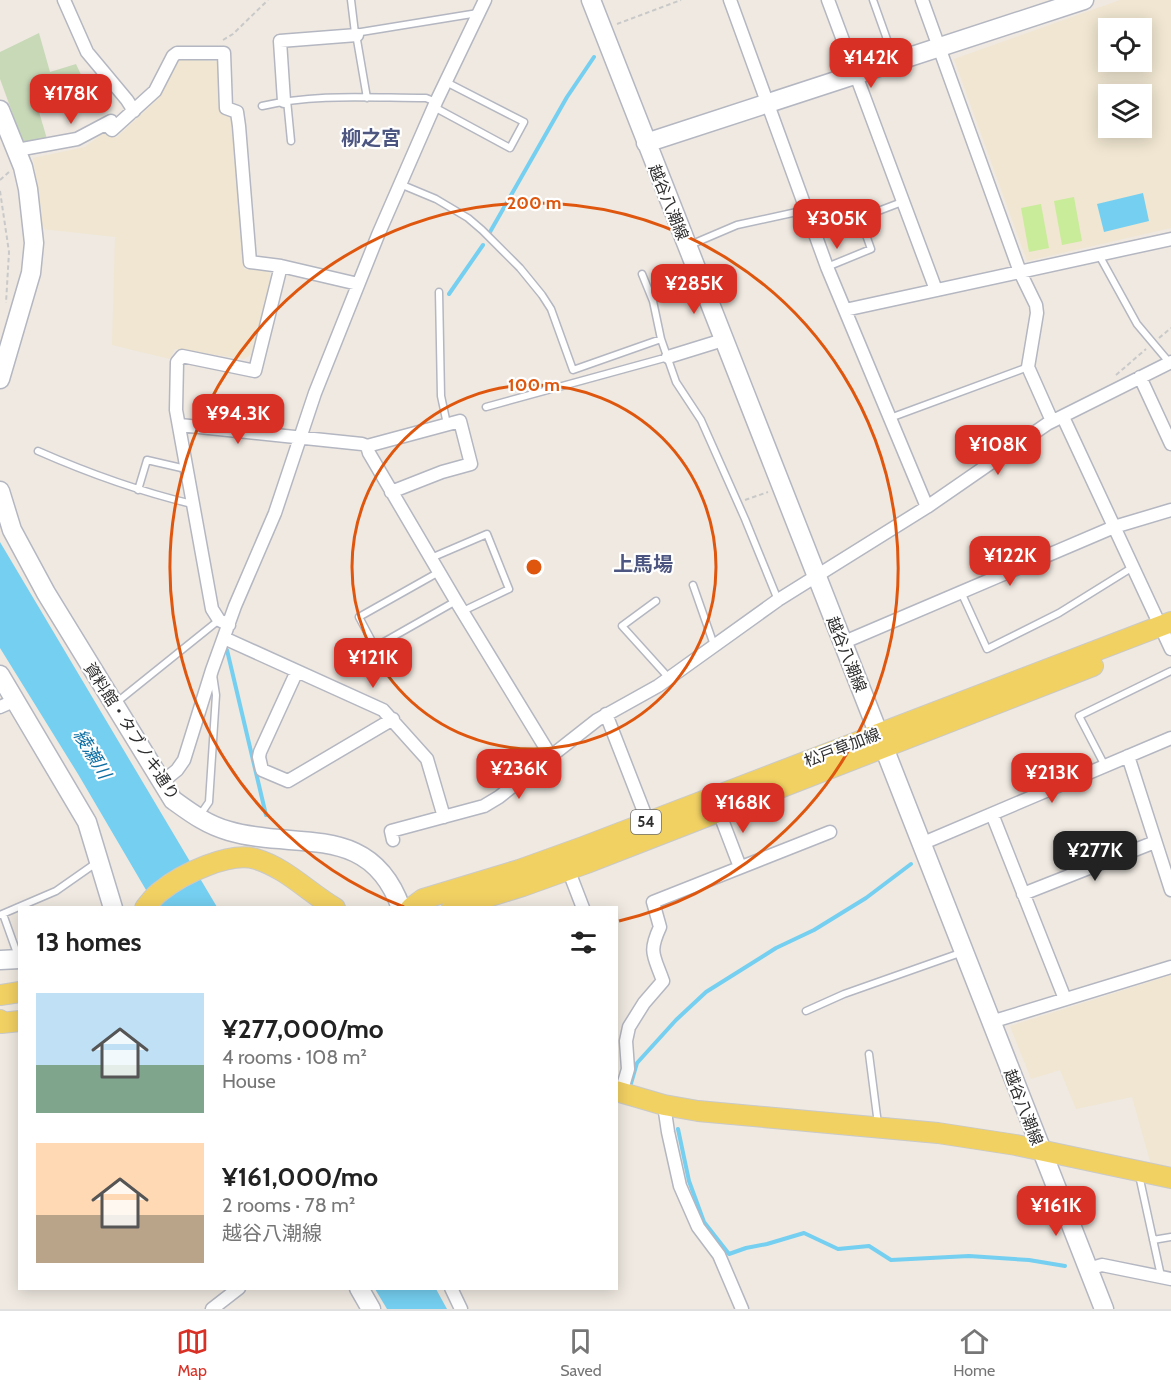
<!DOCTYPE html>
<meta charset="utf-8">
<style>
body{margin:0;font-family:Cabin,"Noto Sans JP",sans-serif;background:#f2f2f2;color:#222;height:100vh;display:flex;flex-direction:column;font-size:22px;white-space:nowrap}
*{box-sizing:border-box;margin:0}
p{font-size:20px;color:#767676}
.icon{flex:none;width:33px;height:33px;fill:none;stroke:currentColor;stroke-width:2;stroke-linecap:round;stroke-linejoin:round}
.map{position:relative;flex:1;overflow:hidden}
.side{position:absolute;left:18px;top:906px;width:600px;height:384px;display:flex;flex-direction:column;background:#fff;border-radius:0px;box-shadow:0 3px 15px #0003}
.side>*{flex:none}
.tools{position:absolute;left:1098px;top:18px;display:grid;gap:12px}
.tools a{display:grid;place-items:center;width:54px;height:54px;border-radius:0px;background:#fff;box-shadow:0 3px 15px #0003;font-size:30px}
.price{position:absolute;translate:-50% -51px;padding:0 14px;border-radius:12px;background:#d93025;color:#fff;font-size:20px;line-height:39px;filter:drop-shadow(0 2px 3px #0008)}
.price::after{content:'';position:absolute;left:50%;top:36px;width:18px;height:14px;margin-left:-9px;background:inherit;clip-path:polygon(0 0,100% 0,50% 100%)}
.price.on{background:#222;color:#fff}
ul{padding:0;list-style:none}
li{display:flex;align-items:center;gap:18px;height:150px;padding:0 18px}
li span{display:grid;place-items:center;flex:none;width:168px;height:120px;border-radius:0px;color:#555}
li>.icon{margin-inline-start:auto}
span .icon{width:72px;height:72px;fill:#fffc;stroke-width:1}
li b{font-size:26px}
h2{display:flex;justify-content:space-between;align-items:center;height:72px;padding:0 18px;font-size:26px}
.tabs{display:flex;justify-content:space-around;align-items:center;height:84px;border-top:2px solid #e0e0e0;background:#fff;font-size:16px;color:#767676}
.tabs a{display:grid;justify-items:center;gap:3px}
.tabs .on{color:#d93025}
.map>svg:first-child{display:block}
.education{fill:#f0e6d1;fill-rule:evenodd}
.cemetery{fill:#c8d9b8}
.pitch{fill:#c9ec9a}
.water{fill:#75cff0}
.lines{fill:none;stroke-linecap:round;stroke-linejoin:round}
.stream{stroke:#75cff0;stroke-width:4}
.lane-casing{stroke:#b4b7c1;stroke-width:9}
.street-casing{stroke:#b4b7c1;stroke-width:15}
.secondary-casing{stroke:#b4b7c1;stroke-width:21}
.primary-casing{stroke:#c9c9c9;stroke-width:22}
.path{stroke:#c9c9c9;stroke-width:2;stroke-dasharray:4.5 3;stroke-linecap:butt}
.lane{stroke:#fff;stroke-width:6}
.street{stroke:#fff;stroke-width:12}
.secondary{stroke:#fff;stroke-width:18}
.primary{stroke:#f2d163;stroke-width:20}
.ring{fill:none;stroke:#df570e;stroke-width:3}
.labels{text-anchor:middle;stroke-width:4.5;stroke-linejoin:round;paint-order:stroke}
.shield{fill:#fff;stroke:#6d6d6d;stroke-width:1.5}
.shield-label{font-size:15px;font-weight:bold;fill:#2e2e2e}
.street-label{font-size:16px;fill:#2e2e2e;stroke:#fff}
.water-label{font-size:18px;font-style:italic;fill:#0d6fa3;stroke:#fff}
.quarter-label{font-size:20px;font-weight:bold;fill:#4d5680;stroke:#fff}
.centre{fill:#df570e;stroke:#fff;stroke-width:3}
.ring-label{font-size:18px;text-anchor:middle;font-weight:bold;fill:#df570e;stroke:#fff;stroke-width:4.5;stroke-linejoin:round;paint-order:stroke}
</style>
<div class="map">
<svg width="1171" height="1309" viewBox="0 0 1171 1309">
<rect width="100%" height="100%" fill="#efe9e1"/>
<path class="education" d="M1120 0H1171V228L1027 261 954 59ZM1108 28H1142V62H1108ZM1108 94H1142V128H1108Z
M181 58 220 62 219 112 234 116 244 269 269 271 271 278 253 353 244 359 175 349 170 359 112 345 115 237 42 229 41 207 33 158 85 147 106 131 116 138 159 98 174 64Z
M1171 975V1169L1151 1165 1132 1097 1076 1109 1060 1070 1031 1079 1010 1026Z"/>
<path class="cemetery" d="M39 33 50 72 76 64 83 79 58 89 61 101 37 105 47 139 23 142 0 79V52Z"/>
<path class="pitch" d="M1074 197 1082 241 1062 245 1054 201Z
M1041 204 1049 248 1029 252 1021 208Z"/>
<path class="water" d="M1143 193 1149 221 1104 232 1097 204Z
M0 542 217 907H156L78 774 0 648Z
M375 1289H436L447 1309H387Z"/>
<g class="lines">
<path class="stream" d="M490 232 567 97 594 57
M449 294 483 245
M227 650 266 815
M630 1087 637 1063 676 1020 706 992 776 948 814 930 866 898 911 864
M678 1129 689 1181 704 1222 729 1254 746 1248 767 1244 804 1233 838 1249 869 1246 891 1260 969 1256 1029 1260 1065 1266"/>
<g class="lane-casing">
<path id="lane" d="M351 0 355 33 478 13
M873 0 894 59
M356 34 367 98
M287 100 291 141
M262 106C316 93 371 98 426 98L436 102
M434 107 510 148 524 122 446 82
M400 184 436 199 468 218 482 230 520 268 542 295 551 309 573 370 661 339 676 382 701 420 745 519 778 600
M690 245 737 225 806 210
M1099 255 1137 324 1169 362
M827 267 871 249 860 218 902 202
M642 274 653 301 661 339
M439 292 441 396 447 424
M486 407 668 357
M890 418 1028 367
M38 451C88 473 138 491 192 504
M138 490 147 460 186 469
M431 558 487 534 509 589 463 611
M439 572 359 617 375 647 456 601
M693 585 714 645
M961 592 987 649 1059 613 1133 567
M656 601 622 626 669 678
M117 702 219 620
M1105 766 1079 716 1171 671
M200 815 209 802 216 695 213 675
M3 914 18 956
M0 915 56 891 96 863
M806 1011 844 994 963 952
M869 1054 878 1124
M1139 1175 1161 1276
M1153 1240 1171 1237"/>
</g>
<g class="street-casing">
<path id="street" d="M64 0 87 52 127 100 134 111
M730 0 827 267 927 507
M828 0 936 290
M922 0 1020 272 1036 305 1037 313 1028 367 1052 421
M284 101 280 41 357 35
M106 124 112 130 155 91 173 56 177 53H224L226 108 237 112 239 126 250 262 281 266 358 284
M17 150 77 139 111 121
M845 310 1171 239
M668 357 723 340
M1140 377 1171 444
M1063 417 1171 649
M180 425 362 444 367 446 369 453 456 601 550 755
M367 446 460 421 471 464 442 472 391 492
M229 625 219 620 212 609 176 410 177 362 182 356 255 371 281 266
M224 638 383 710 427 759 444 817
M842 643 1114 527 1171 510
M297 671 260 752 259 757 262 770 288 781 393 719
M0 707 16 700
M606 714 648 822
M1128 756 1171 890
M162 782 177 770 184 760 212 670 235 606 275 513 315 393 378 235 436 102 485 0
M719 812 740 867
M992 814 1065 999
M393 840 391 831 484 806 499 797 597 720 658 686 778 600 927 507 1047 424 1171 362
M921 844 1171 738
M568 869 583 908
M1023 894 1155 842
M991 1022 1171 967
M621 1093 628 1069 626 1041 629 1027 644 1003 663 981C654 955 648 953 660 927L653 902 830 832
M664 1105 668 1132 680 1186 698 1227 719 1255 742 1309
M1088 1269 1102 1265 1171 1279
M451 1288 461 1309
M212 1309 239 1288"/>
</g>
<g class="secondary-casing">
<path id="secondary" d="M591 0 1104 1309
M0 110 23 167 28 189 34 243 31 273 0 379
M646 143 1084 0
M0 491 12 530 46 593 173 800C191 813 207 825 229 831 297 851 370 821 401 908
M0 675 87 822 113 908
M0 960 20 959
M359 1288 371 1309"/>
</g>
<g class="primary-casing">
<path id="primary" d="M145 908C150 902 155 895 161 891 182 874 230 851 256 859 286 868 308 892 335 908
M411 908 423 899 519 870 583 847 1171 622
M452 908 523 886 587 863 1093 666
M0 995 20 992
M0 1020 1 1023 20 1021
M616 1091 664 1105 698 1111 938 1133 1016 1145 1171 1178"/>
</g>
<path class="path" d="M617 24 681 0
M223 40 233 34 268 0
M0 180 9 172
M0 191 9 252 6 303
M1159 338 1171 328
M1116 375 1146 349
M745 500 768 492"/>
<use href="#lane" class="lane"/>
<use href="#street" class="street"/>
<use href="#secondary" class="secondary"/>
<use href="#primary" class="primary"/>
</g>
<g class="ring">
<circle cx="534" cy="567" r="182"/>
<path d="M404 907A364 364 0 1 1 619 921"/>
</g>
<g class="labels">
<rect class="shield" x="631" y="810" width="30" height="24" rx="4.5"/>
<g class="shield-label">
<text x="646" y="827">54</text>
</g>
<g class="street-label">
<text transform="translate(669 202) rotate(68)" y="6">越谷八潮線</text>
<text transform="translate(847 654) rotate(68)" y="6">越谷八潮線</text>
<text transform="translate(132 731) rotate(57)" y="6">資料館・タブノキ通り</text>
<text transform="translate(842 747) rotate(-21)" y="6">松戸草加線</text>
<text transform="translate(1024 1107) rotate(69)" y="6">越谷八潮線</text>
</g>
<g class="water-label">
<text transform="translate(92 754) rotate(59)" y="6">綾瀬川</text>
</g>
<g class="quarter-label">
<text x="371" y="145">柳之宮</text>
<text x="643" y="571">上馬場</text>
</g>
</g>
<circle cx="534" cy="567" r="9" class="centre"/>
<g class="ring-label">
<text x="534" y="209">200 m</text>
<text x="534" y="391">100 m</text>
</g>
</svg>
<div class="tools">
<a><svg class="icon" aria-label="locate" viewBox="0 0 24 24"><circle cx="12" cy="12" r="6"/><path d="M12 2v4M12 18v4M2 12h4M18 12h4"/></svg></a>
<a><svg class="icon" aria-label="layers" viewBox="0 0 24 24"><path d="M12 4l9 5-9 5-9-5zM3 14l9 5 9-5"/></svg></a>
</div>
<b class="price" style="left:871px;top:89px">¥142K</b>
<b class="price" style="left:71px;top:125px">¥178K</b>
<b class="price" style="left:837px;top:250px">¥305K</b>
<b class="price" style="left:694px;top:315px">¥285K</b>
<b class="price" style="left:238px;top:445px">¥94.3K</b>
<b class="price" style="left:998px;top:476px">¥108K</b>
<b class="price" style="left:1010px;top:587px">¥122K</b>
<b class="price" style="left:373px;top:689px">¥121K</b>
<b class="price" style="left:519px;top:800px">¥236K</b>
<b class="price" style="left:1052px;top:804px">¥213K</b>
<b class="price" style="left:743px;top:834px">¥168K</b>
<b class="price on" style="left:1095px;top:882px">¥277K</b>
<b class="price" style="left:1056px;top:1237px">¥161K</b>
<section class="side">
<h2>13 homes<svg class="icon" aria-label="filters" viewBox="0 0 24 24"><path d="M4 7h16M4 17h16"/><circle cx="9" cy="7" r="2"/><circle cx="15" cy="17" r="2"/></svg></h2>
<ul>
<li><span style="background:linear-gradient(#bfe0f5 60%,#7fa58c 0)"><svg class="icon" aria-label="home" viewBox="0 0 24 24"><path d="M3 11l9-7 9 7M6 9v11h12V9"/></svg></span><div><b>¥277,000/mo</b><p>4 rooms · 108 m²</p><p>House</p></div></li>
<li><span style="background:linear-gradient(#ffd9b3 60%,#b9a48a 0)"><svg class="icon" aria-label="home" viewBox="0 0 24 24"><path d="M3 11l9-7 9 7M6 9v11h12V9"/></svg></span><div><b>¥161,000/mo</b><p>2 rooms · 78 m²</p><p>越谷八潮線</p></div></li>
</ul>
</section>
</div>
<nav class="tabs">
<a class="on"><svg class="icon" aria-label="map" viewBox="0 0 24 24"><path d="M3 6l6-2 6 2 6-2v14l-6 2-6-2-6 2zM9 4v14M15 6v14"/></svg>Map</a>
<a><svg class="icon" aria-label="saved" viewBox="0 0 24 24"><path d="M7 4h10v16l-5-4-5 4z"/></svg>Saved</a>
<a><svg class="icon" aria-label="home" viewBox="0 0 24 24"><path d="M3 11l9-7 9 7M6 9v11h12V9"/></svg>Home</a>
</nav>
